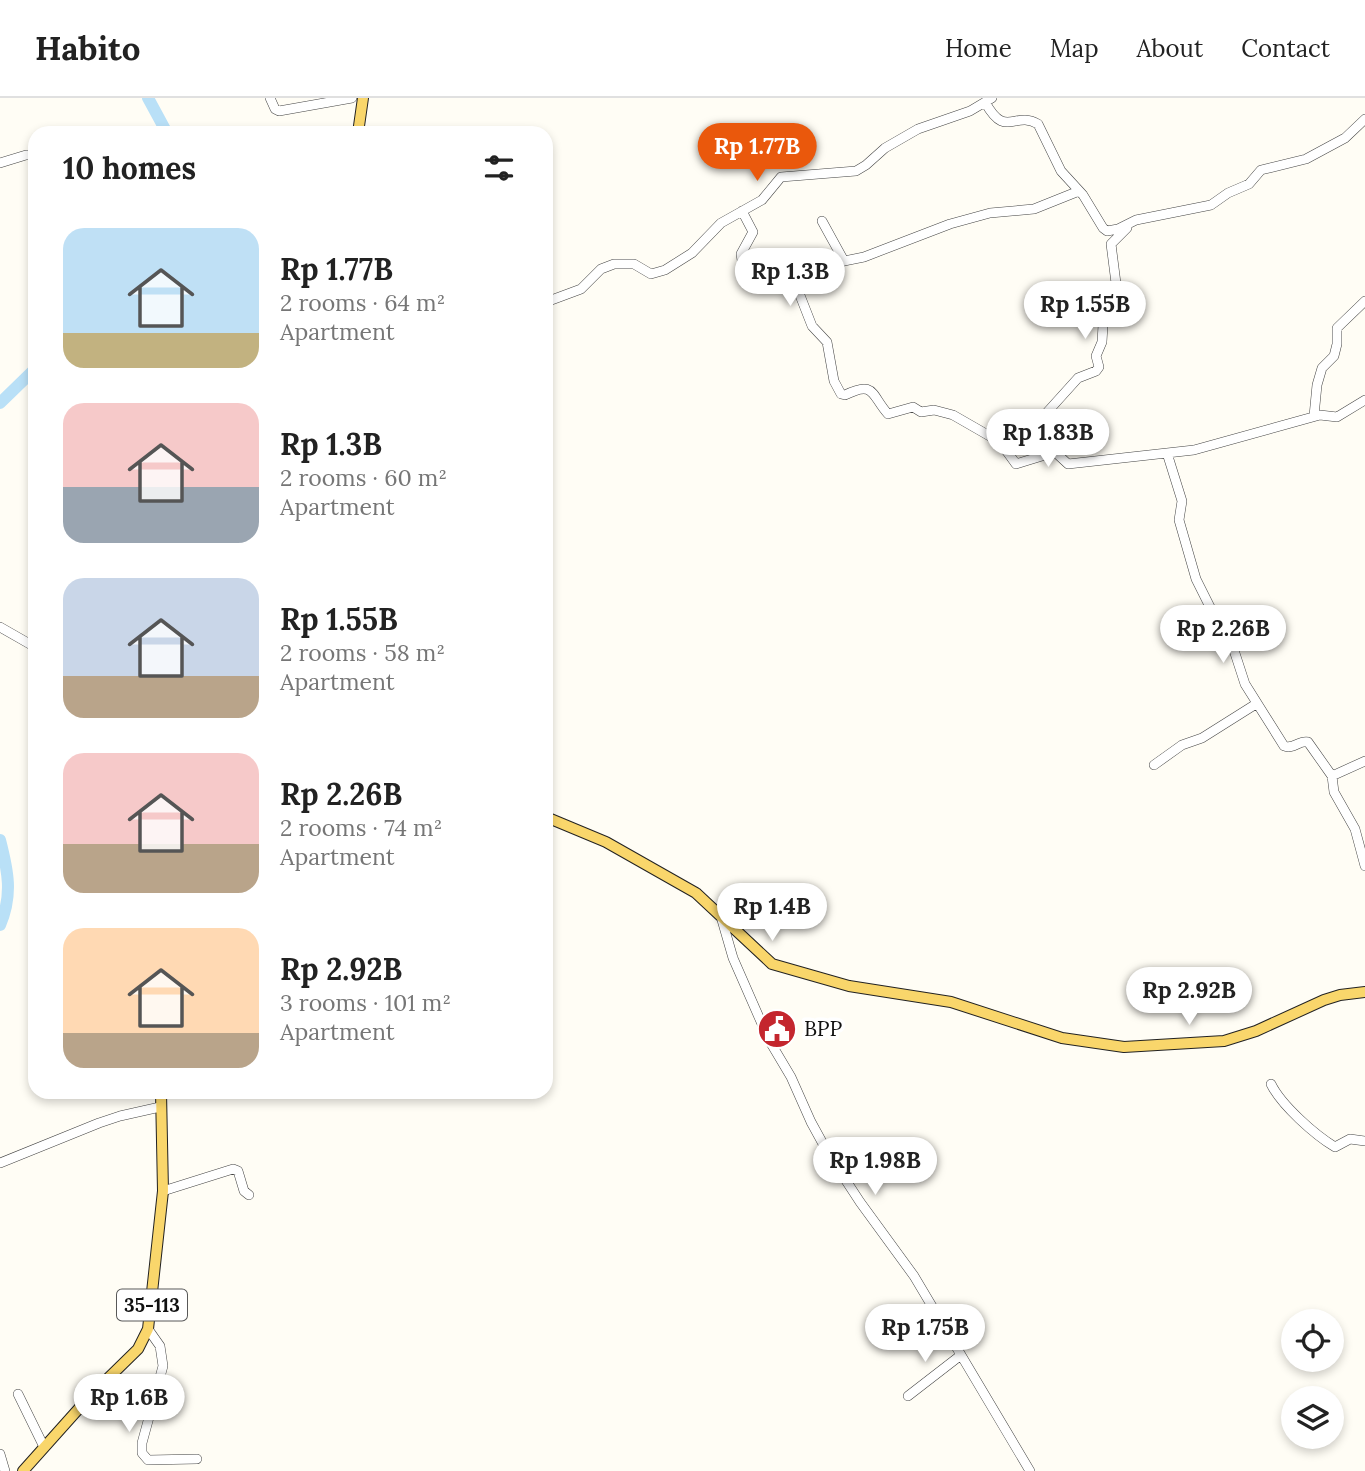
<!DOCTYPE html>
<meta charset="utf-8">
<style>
body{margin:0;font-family:Lora,serif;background:#f6f6f6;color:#222;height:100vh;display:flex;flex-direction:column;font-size:26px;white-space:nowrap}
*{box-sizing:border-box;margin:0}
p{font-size:23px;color:#767676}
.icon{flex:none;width:38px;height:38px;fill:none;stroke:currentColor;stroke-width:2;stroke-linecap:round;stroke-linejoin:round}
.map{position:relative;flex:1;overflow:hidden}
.details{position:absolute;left:28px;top:28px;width:525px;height:973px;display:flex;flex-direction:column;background:#fff;border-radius:21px;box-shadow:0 4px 10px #0003}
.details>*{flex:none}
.controls{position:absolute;left:1281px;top:1211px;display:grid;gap:14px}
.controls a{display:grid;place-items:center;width:63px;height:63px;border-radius:50%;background:#fff;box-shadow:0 4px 10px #0003;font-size:35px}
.price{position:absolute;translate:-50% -60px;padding:0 16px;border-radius:24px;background:#fff;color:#222;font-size:23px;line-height:46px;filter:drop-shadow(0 2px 4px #0008)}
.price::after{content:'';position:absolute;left:50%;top:42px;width:21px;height:16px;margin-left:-10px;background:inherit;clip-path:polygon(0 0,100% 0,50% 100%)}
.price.current{background:#ea580c;color:#fff}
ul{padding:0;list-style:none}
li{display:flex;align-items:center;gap:21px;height:175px;padding:0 35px}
li span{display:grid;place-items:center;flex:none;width:196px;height:140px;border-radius:21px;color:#555}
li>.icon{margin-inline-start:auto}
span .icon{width:84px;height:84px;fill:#fffc;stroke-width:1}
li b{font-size:30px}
h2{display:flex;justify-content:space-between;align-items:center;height:84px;padding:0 35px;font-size:30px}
header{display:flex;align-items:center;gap:42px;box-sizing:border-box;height:98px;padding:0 35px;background:#fff;border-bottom:2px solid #e0e0e0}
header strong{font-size:33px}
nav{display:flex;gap:38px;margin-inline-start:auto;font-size:24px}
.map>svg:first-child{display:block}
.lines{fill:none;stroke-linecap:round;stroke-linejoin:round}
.river{stroke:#b9e0f7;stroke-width:12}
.minor-casing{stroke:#444;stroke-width:10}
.major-casing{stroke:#222;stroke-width:12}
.minor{stroke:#fff;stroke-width:9}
.major{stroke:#f9d66b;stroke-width:10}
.labels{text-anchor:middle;stroke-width:7;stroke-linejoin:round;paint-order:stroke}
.shield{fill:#fff;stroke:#585858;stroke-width:2}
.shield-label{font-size:19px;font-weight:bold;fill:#111}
.poi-label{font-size:21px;fill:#111;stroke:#fff;text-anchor:start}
</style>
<header>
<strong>Habito</strong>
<nav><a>Home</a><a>Map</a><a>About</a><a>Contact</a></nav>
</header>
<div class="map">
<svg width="1365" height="1373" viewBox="0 0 1365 1373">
<rect width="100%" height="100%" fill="#fffdf5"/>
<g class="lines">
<path class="river" d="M148 0 167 35
M0 305 35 271
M0 742C8 773 13 797 0 827"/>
<g class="minor-casing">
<path id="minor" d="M270 0 275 11 279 13 352 0
M985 4C1006 42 1014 12 1038 26L1061 73 1083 97 1103 130 1107 133 1118 131 1136 122 1211 107 1228 95 1249 86 1261 72 1306 61 1345 40 1365 21
M0 65 26 57H35
M742 113 753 134 741 156 743 169 756 179 766 182H794L844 163 864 159 950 126 990 115 1034 111 1079 93
M822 123 844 163
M794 182 812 228 827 244 834 283 841 296 845 297C875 282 871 297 888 316L913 309 921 314 934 312 953 317 1000 344 1016 366 1055 354 1068 366 1194 352 1320 317 1337 319 1365 302
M546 204 581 191 601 171 614 166H634L651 176 665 172 692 155 721 125 762 102 781 79 856 73 866 67 885 50 918 31 970 13 992 0
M1314 318 1317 287 1322 270 1334 258 1337 246V230L1365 203
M1055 354 1038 327 1041 321 1078 280 1096 273 1099 269 1096 258 1102 244 1104 210 1116 198 1117 193 1111 146 1127 130
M1167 355 1182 403 1179 422 1196 481 1215 519 1231 543 1245 586 1284 648C1293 652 1299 642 1308 644L1332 678 1365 663
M0 529 35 549
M1154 667 1182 647 1202 640 1256 606
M1332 678 1334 694 1355 731 1365 768
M722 822 733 860 769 942 791 979 811 1024 828 1055 860 1104 914 1178 1030 1373
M1271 986C1281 1007 1315 1037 1335 1049L1350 1041 1365 1043
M0 1065 99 1025 120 1018 160 1009
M163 1093 233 1071 238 1073 244 1093 249 1097
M148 1231 160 1248 163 1268 142 1345V1355L148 1362 197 1361
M18 1296 44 1349
M908 1298 961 1257
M0 1356 5 1373"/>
</g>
<g class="major-casing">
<path id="major" d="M358 35 363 0
M546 719 606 744 696 795 772 866 849 888 951 904 1062 940 1124 949 1224 943 1256 933 1324 902 1340 897 1365 894
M23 1373 91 1297 138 1251 148 1231 163 1093 161 994"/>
</g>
<use href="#minor" class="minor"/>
<use href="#major" class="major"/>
</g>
<defs>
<g id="civic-disc" transform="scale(2.0125)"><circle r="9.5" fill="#c4262e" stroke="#fff"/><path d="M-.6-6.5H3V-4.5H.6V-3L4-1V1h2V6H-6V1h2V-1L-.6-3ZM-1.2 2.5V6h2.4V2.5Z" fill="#fff"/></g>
</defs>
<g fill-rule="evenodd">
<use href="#civic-disc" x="777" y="931"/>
</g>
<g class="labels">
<rect class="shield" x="117" y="1191.5" width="70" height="31" rx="5"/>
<g class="shield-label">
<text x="152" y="1214">35-113</text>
</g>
<g class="poi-label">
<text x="804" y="938">BPP</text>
</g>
</g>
</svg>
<div class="controls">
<a><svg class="icon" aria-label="locate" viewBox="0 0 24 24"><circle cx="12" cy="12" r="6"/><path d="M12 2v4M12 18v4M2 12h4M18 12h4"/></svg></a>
<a><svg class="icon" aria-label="layers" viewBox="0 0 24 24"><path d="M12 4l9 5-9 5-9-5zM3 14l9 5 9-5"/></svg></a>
</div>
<b class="price current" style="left:757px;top:85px">Rp 1.77B</b>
<b class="price" style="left:790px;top:210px">Rp 1.3B</b>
<b class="price" style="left:1085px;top:243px">Rp 1.55B</b>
<b class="price" style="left:1048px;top:371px">Rp 1.83B</b>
<b class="price" style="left:1223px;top:567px">Rp 2.26B</b>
<b class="price" style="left:772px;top:845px">Rp 1.4B</b>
<b class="price" style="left:1189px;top:929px">Rp 2.92B</b>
<b class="price" style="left:875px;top:1099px">Rp 1.98B</b>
<b class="price" style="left:925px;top:1266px">Rp 1.75B</b>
<b class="price" style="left:129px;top:1336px">Rp 1.6B</b>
<section class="details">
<h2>10 homes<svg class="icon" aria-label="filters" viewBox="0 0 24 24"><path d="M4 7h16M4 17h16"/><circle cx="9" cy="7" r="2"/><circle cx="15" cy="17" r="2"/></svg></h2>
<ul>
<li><span style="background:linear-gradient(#bfe0f5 75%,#c2b280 0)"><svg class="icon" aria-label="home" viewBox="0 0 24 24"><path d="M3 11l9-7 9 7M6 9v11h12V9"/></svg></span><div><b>Rp 1.77B</b><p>2 rooms · 64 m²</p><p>Apartment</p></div></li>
<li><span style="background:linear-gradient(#f6c9c9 60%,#9aa5b1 0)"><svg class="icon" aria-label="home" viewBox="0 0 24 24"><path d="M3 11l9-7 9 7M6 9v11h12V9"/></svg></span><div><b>Rp 1.3B</b><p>2 rooms · 60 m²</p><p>Apartment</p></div></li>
<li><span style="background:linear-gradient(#c9d6e8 70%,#b9a48a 0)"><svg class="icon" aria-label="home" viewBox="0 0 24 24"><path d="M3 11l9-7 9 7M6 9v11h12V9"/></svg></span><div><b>Rp 1.55B</b><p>2 rooms · 58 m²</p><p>Apartment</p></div></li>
<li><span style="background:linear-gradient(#f6c9c9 65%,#b9a48a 0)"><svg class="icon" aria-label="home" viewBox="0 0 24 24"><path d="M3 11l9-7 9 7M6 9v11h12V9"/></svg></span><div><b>Rp 2.26B</b><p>2 rooms · 74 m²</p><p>Apartment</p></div></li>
<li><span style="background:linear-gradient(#ffd9b3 75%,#b9a48a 0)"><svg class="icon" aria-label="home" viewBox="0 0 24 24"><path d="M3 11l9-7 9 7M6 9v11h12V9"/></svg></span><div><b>Rp 2.92B</b><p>3 rooms · 101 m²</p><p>Apartment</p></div></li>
</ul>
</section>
</div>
